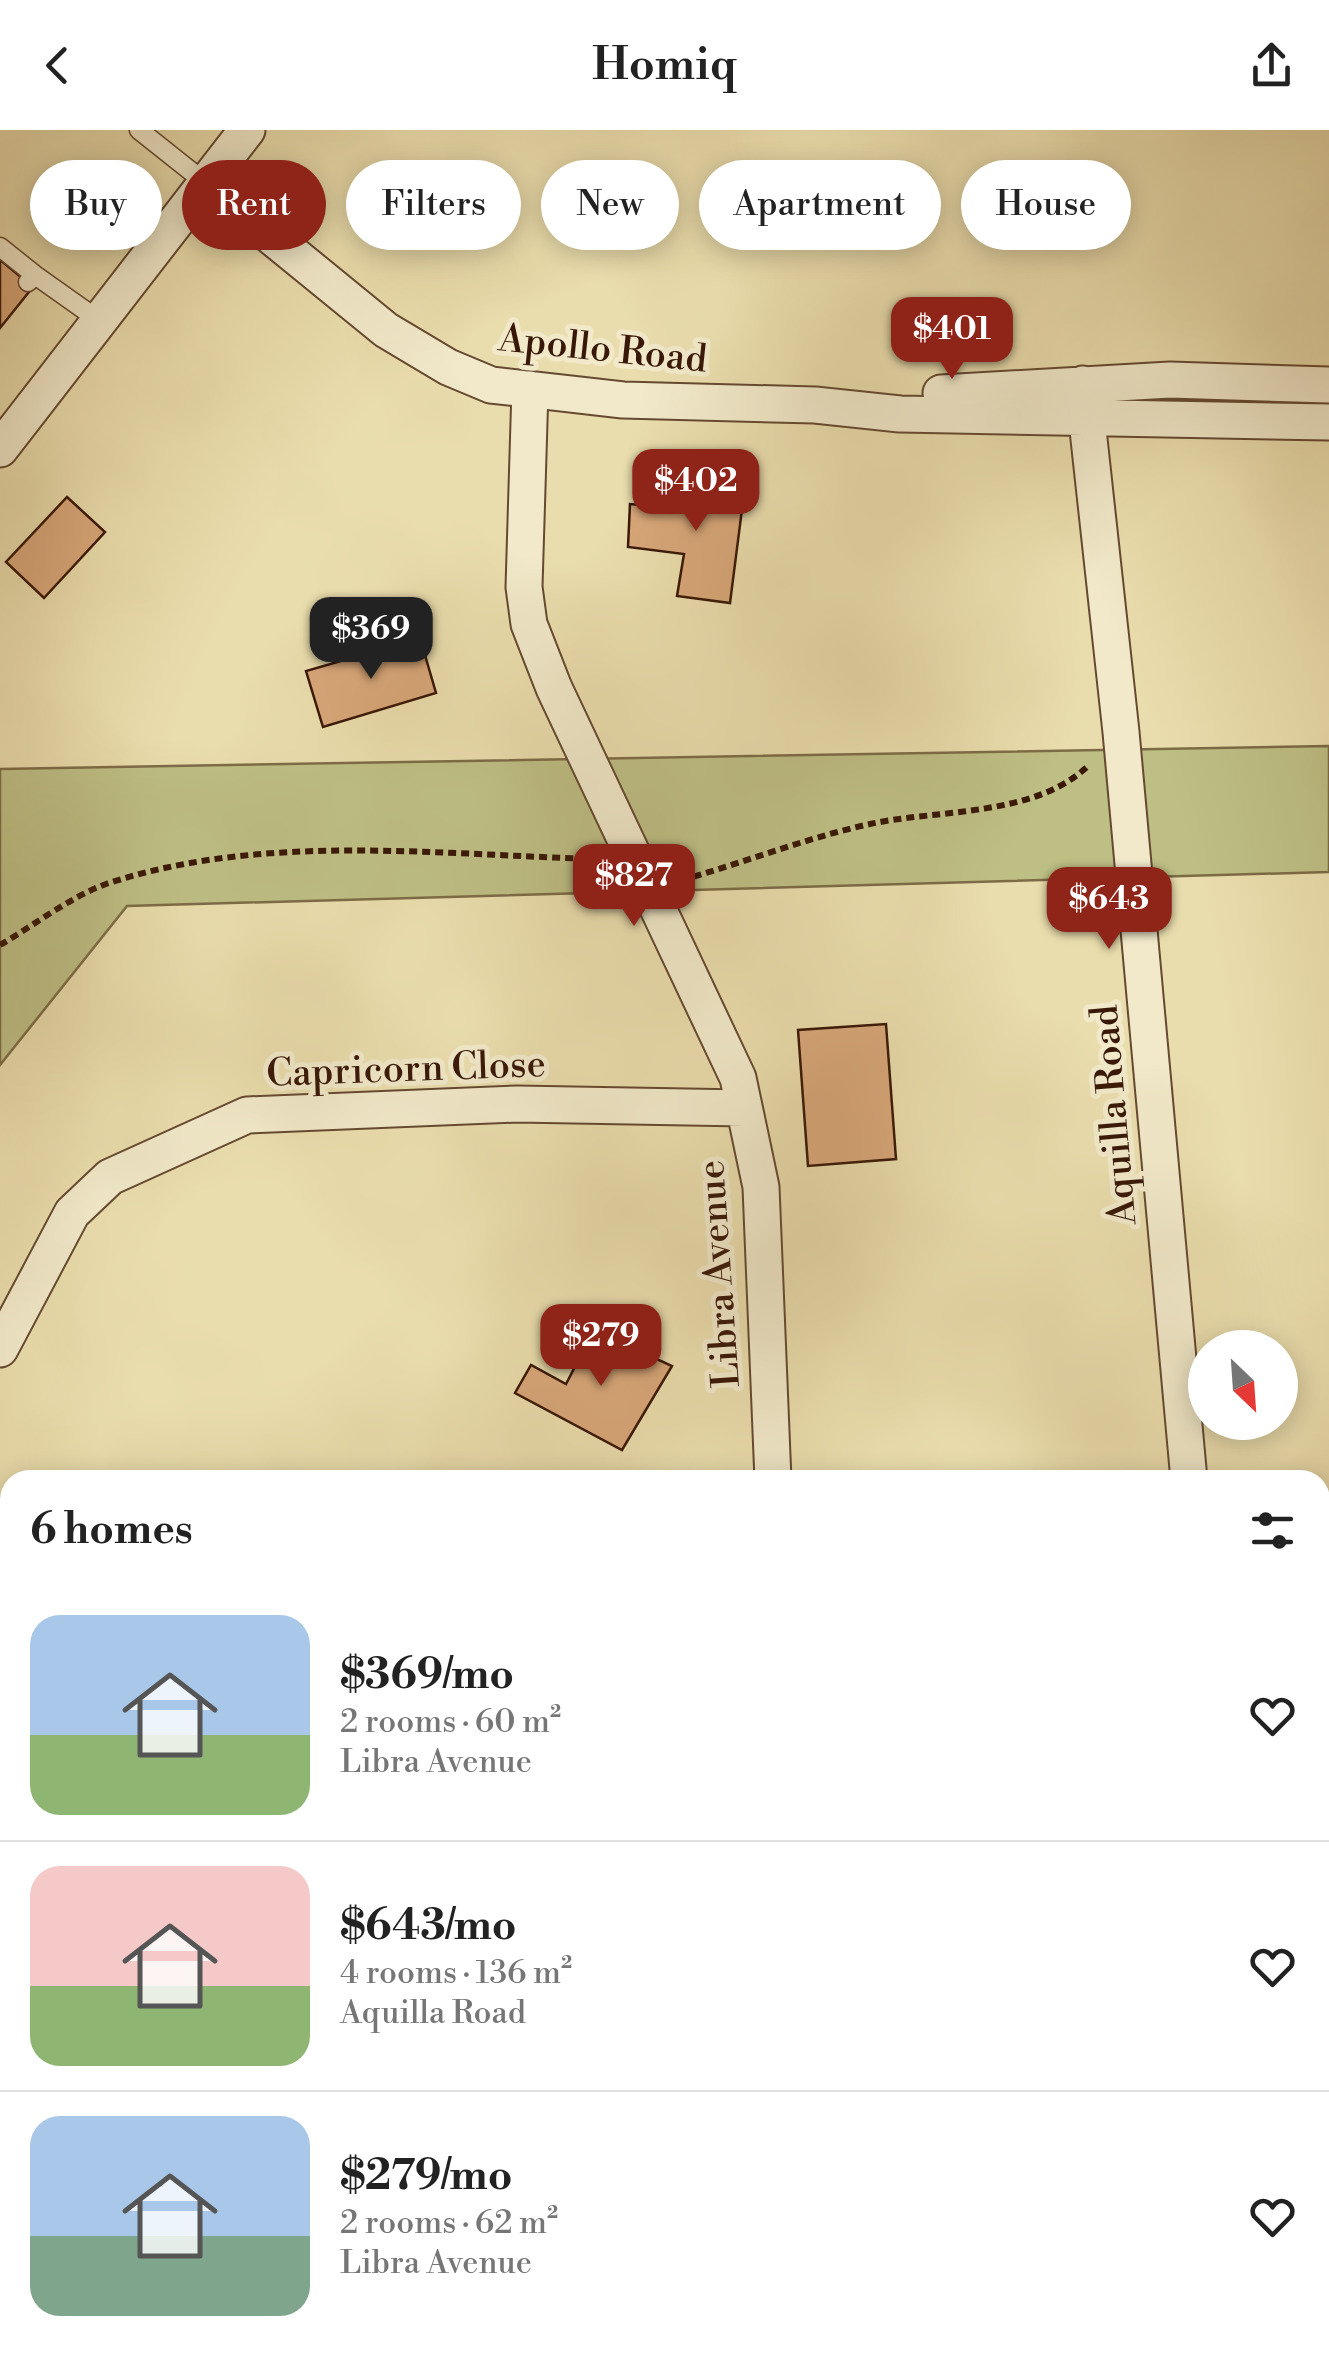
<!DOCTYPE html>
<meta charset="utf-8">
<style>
body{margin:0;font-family:"Libre Bodoni",serif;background:#f2f2f2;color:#222;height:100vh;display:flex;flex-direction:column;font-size:38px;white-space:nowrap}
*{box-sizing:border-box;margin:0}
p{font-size:32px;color:#767676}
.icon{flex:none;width:55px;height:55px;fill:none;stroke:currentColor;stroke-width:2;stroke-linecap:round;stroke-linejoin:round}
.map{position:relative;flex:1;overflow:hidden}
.side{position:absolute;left:0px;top:1340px;width:1330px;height:892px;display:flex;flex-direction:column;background:#fff;border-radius:30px 30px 0 0;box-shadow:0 5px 25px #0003}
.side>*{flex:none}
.top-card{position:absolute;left:30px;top:30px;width:1270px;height:90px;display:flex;gap:20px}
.needle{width:65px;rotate:155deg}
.buttons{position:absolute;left:1188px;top:1200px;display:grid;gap:20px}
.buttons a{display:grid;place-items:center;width:110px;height:110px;border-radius:50%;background:#fff;box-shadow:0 5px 25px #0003;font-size:50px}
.price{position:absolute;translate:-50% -85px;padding:0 22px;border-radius:20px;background:#8f2418;color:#fff;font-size:32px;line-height:65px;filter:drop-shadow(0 2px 5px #0008)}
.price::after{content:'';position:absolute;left:50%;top:60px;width:30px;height:22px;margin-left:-15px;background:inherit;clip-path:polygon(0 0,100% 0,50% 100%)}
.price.on{background:#222;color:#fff}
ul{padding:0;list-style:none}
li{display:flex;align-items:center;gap:30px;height:250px;padding:0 30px}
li+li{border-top:2px solid #e0e0e0}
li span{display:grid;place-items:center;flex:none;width:280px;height:200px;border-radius:30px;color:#555}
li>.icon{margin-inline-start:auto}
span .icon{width:120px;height:120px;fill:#fffc;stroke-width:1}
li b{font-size:42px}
h2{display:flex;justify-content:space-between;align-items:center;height:120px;padding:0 30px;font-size:42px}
.pill{padding:0 35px;border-radius:45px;background:#fff;box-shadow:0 5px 25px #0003;font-size:35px;line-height:90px}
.pill.on{background:#8f2418;color:#fff}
header{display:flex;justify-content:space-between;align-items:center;height:130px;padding:0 30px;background:#fff;font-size:45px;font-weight:600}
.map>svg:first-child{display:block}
.green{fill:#bebf85;stroke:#7c6c46;stroke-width:2.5}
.building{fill:#d8a779;stroke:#391807;stroke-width:2.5}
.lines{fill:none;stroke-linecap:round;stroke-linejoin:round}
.lane-casing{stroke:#654930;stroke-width:21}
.street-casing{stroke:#654930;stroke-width:39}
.path{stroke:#391807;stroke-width:6;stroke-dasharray:8 5;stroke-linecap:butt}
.lane{stroke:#f1e9ca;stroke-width:18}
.street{stroke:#f1e9ca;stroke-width:35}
.labels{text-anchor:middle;stroke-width:10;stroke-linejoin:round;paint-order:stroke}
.street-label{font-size:38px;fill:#391807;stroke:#f1e9ca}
</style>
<header><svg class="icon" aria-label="back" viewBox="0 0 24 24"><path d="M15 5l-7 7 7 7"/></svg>Homiq<svg class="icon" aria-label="share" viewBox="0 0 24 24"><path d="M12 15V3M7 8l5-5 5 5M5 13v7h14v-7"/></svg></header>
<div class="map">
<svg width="1329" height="2232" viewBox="0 0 1329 2232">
<rect width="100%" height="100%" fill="#eaddad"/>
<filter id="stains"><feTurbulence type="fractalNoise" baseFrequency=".002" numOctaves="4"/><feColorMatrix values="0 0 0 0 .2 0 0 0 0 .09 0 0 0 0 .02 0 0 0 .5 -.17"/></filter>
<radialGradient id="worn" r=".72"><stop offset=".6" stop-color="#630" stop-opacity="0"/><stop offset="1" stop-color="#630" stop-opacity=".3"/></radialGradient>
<path class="green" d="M1329 616V742L127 776 0 935V639Z"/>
<path class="building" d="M0 130 33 157 0 198Z
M686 346 746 348 730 473 677 466 684 424 628 417 630 374 681 378Z
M67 367 105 402 44 468 6 432Z
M420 508 436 563 323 597 306 541Z
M886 894 896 1029 808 1036 798 900Z
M594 1200 672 1236 622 1320 515 1263 531 1235 566 1254Z
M1329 1686V1759L1324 1760 1320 1687Z
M110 2222H140L157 2232H105Z"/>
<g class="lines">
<g class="lane-casing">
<path id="lane" d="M139 0 207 54
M0 117 35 145 28 152
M35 145 100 191
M1320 1652 1329 1651"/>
</g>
<g class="street-casing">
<path id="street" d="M207 54 386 200 448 237 491 255 623 270 815 275 900 284 1329 292
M1083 254 1121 602 1189 1350
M530 259 524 457 529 494 554 558 738 948 761 1057 773 1350
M941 263 1170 250 1329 255
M0 319 247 0
M0 1219 72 1083 110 1047 247 985 517 974 744 978
M0 1707 10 1711
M1320 2135 1329 2118
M822 2222 823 2232
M279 2232 284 2222
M1270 2232 1275 2222"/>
</g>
<path class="path" d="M684 755 692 747C751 730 810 707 870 694 939 679 1036 687 1089 635
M0 815C33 796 70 767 106 754 262 702 437 725 599 729"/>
<use href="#lane" class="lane"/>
<use href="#street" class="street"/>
</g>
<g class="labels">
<g class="street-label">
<text transform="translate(603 218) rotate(6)" y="13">Apollo Road</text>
<text transform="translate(406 938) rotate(-2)" y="13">Capricorn Close</text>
<text transform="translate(1113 985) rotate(-95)" y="13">Aquilla Road</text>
<text transform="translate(718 1144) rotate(-94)" y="13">Libra Avenue</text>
</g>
</g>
<rect width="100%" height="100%" filter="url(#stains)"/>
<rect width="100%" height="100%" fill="url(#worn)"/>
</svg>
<div class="buttons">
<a><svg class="needle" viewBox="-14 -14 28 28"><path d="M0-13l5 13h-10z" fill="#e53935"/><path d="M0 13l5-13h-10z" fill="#767676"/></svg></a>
</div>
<b class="price" style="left:952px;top:252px">$401</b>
<b class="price" style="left:696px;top:404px">$402</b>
<b class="price on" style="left:371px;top:552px">$369</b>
<b class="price" style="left:634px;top:799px">$827</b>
<b class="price" style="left:1109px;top:822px">$643</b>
<b class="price" style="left:601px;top:1259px">$279</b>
<div class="top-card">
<a class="pill">Buy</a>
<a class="pill on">Rent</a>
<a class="pill">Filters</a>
<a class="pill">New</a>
<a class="pill">Apartment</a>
<a class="pill">House</a>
</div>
<section class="side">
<h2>6 homes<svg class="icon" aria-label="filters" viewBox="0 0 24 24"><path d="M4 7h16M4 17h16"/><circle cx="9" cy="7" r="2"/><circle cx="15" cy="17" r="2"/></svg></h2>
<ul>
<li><span style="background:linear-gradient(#a9c7e8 60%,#8fb573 0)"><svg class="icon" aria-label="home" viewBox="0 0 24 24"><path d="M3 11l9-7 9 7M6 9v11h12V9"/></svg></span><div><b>$369/mo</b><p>2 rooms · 60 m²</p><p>Libra Avenue</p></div><svg class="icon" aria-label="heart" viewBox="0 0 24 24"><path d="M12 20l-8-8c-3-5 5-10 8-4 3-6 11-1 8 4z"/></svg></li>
<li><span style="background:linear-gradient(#f6c9c9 60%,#8fb573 0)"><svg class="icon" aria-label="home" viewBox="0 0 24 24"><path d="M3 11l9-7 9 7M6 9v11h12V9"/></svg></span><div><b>$643/mo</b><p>4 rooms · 136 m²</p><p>Aquilla Road</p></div><svg class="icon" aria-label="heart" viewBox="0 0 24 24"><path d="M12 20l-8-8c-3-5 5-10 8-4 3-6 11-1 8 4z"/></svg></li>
<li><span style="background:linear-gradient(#a9c7e8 60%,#7fa58c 0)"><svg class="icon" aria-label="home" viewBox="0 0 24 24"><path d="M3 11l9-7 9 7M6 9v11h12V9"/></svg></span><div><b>$279/mo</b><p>2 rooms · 62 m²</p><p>Libra Avenue</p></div><svg class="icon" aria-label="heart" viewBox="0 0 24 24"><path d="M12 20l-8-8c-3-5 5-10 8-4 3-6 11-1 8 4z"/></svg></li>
</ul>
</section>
</div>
